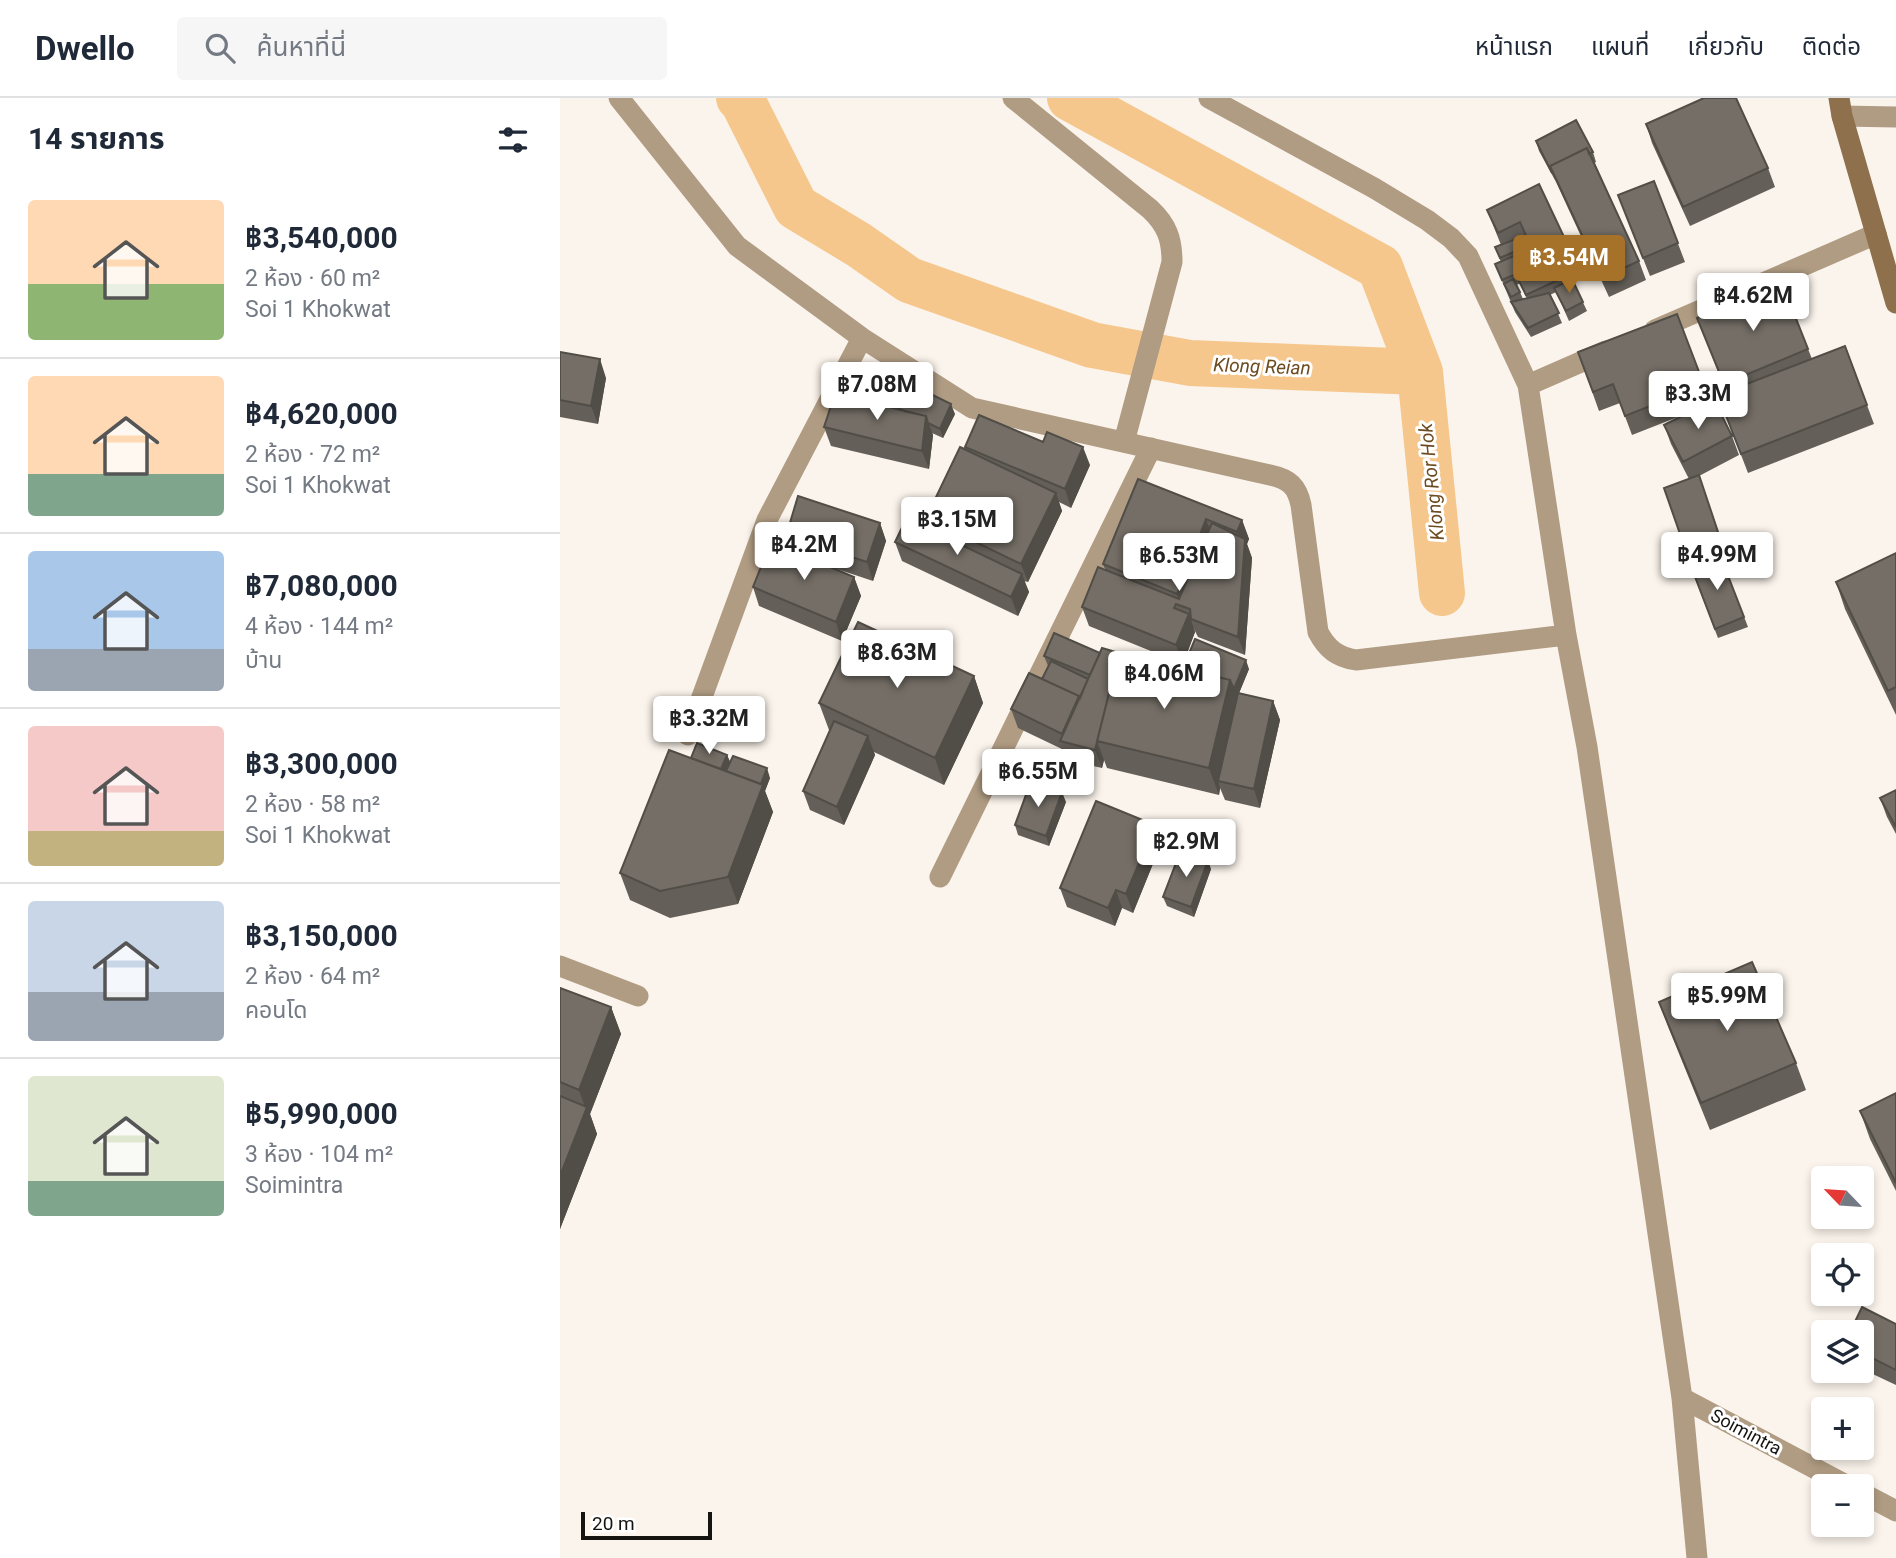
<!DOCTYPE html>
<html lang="th">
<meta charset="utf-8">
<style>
body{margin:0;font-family:Roboto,"Noto Sans Thai",sans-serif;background:#f6f6f7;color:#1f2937;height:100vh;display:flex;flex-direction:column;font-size:26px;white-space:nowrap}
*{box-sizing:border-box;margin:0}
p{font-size:23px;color:#747a83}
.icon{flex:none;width:38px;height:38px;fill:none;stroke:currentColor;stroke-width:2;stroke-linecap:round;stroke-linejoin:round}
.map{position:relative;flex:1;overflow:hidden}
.sheet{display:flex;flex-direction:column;background:#fff;width:560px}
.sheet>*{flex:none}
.needle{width:46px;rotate:295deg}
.buttons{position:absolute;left:1251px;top:1068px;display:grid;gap:14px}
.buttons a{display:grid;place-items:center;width:63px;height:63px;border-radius:7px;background:#fff;box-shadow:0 4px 10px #0003;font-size:35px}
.scale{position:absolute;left:21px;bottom:18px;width:131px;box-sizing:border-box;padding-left:7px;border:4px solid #161411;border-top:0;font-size:19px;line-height:24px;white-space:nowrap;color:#161411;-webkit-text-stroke:5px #fff;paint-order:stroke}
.price{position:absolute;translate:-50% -60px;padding:0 16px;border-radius:7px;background:#fff;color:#222;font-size:23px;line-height:46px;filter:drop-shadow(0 2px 4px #0008)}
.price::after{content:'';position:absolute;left:50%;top:42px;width:21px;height:16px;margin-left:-10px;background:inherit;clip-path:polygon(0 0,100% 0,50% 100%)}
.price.on{background:#a6722a;color:#fff}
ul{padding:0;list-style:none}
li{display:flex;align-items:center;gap:21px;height:175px;padding:0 28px}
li+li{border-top:2px solid #e0e1e3}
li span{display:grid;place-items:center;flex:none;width:196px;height:140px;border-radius:7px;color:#555}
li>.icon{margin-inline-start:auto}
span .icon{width:84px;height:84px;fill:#fffc;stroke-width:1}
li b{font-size:30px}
h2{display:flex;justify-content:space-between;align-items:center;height:84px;padding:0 28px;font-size:30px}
header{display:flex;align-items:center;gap:42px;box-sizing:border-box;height:98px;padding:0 35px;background:#fff;border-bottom:2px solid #e0e1e3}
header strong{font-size:33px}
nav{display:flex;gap:38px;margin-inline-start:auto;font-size:24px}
.search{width:490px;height:63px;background:#f6f6f7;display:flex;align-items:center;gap:18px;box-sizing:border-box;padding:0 24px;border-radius:7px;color:#747a83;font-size:26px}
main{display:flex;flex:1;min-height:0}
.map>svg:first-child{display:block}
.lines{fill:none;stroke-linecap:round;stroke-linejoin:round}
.canal{stroke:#f6c78c;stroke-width:46}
.street{stroke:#b09c83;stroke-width:21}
.secondary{stroke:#8e704c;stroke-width:21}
.wall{fill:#645f58;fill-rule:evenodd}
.shaded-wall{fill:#514d47}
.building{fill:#746e66;stroke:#514d47;stroke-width:2}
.labels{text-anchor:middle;stroke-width:6;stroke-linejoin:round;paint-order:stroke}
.street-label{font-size:18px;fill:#161411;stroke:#fff}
.water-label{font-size:19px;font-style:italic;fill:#6c4b20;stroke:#fff}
</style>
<header>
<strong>Dwello</strong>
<div class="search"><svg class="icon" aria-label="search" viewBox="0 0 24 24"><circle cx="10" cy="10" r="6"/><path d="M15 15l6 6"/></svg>ค้นหาที่นี่</div>
<nav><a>หน้าแรก</a><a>แผนที่</a><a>เกี่ยวกับ</a><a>ติดต่อ</a></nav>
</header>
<main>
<section class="sheet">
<h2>14 รายการ<svg class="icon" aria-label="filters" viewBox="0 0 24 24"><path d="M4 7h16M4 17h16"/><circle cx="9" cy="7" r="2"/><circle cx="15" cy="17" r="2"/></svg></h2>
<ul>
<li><span style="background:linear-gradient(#ffd9b3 60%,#8fb573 0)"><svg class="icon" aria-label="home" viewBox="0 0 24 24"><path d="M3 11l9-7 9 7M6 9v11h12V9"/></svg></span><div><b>฿3,540,000</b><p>2 ห้อง · 60 m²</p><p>Soi 1 Khokwat</p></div></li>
<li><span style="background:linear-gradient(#ffd9b3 70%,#7fa58c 0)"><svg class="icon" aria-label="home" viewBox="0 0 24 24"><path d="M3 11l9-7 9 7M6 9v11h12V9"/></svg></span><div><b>฿4,620,000</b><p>2 ห้อง · 72 m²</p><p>Soi 1 Khokwat</p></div></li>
<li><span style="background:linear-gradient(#a9c7e8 70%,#9aa5b1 0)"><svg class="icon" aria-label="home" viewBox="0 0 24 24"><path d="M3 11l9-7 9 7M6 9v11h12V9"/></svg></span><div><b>฿7,080,000</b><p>4 ห้อง · 144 m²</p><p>บ้าน</p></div></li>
<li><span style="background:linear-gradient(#f6c9c9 75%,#c2b280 0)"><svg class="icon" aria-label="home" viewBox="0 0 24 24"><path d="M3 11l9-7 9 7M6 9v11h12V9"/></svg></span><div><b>฿3,300,000</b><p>2 ห้อง · 58 m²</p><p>Soi 1 Khokwat</p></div></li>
<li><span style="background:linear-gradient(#c9d6e8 65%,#9aa5b1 0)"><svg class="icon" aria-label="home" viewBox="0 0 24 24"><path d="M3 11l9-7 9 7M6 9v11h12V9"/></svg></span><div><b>฿3,150,000</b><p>2 ห้อง · 64 m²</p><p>คอนโด</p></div></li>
<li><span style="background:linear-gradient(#dfe7d0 75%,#7fa58c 0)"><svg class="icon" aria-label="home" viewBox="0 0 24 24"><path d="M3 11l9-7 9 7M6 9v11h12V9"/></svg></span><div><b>฿5,990,000</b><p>3 ห้อง · 104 m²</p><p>Soimintra</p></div></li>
</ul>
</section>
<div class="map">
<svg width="1336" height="1460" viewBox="0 0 1336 1460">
<rect width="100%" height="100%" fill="#fbf4ec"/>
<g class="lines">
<path class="canal" d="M179 0 183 4 236 109 299 147 349 182 532 247 630 265 860 274
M510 0 820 169 860 274 882 495"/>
<path class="street" d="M59 0 177 148 302 240 412 310 710 377C729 381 737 388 741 407L758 534C767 551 777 559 796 562L1006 537
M453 0 590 111C607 127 612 141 612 164L564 344
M649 0 814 90 867 122 891 140 908 158 968 287 1006 537 1027 649 1122 1300 1137 1460
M1282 18 1336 19
M1095 232 1316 136
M968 287 1046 253
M128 637 207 422 302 240
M380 779 591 350
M0 868 78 898
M1122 1300 1288 1388
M1302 1395 1336 1413"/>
<path class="secondary" d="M1279 0 1282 18 1336 205"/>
</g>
<path class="wall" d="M1086 26 1208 70 1215 89 1130 128 1092 45Z
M976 43 1033 54 1036 64 1034 65 1079 163 1086 182 1049 199 996 84 979 53Z
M1094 83 1125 164 1090 178 1065 115Z
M927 112 1005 141 1012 160 1007 162 1016 184 1014 185 1027 213 1009 223 996 194 990 197 1002 225 971 239 955 214 935 166 941 164 935 149 941 147ZM966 143 980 171 971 175 966 160 968 159 963 144ZM960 185 962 190 967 201H963L957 187Z
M1222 185 1252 261 1285 248 1314 326 1188 375 1158 297 1166 294 1137 220Z
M0 254 46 280 38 326 0 319Z
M1018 254 1144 287 1150 304 1172 338 1179 357 1139 378 1168 461 1163 464 1188 529 1158 540 1134 478 1104 390 1129 381 1111 346 1104 327 1128 315 1072 337 1060 305 1039 313Z
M326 304 395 316 383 340 372 335 373 337 369 371 271 348 264 329 328 309Z
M405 349 530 367 511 410 499 404 502 413 468 484 464 483 469 494 458 518 342 463 335 444 370 432 366 420 405 351Z
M578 381 682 422 689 441 687 446 692 460 685 557 638 539 633 529 635 534 623 566 529 528 522 509 545 472 543 466Z
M320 425 326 443 313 483 274 470 294 479 301 498 282 543 199 508 193 489 231 452 226 438Z
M1336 455V617L1285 511 1276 484Z
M540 555H560L623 570 689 571 679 595 713 603 720 622 700 710 665 702 660 690 659 697 547 670 544 662 542 670 507 662 504 652 458 630 451 611 482 581 488 568 484 558Z
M414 578 423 605 384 687 314 654 315 657 284 727 250 712 243 693 270 633 269 632 259 605Z
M167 657 170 664 210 680 205 693 213 714 178 806 110 820 70 802 60 775 131 660Z
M1336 692V736L1327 719 1320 700Z
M506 704 489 748 458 737 455 727Z
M601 746 573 815 562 810 555 828 507 809 500 790Z
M651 771 634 819 607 808 603 799Z
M0 890 51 909 61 936 30 1016 37 1036 0 1131Z
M1099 904 1236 965 1246 992 1150 1032 1109 931Z
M1336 995V1093L1310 1041 1300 1013Z
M1336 1226V1287L1302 1271V1234Z"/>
<path class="shaded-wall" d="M40 261 46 280 38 326 31 308Z
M391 306 395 316 383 340 380 331Z
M366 318 373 337 369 371 362 353Z
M523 349 530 367 511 410 505 391Z
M496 395 502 413 468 484 461 466Z
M646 421 653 440 621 508 617 496Z
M682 422 689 441 687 446 692 460 685 557 678 539 684 452 677 434Z
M320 425 326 443 313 483 307 464Z
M462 476 469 494 458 518 451 499Z
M294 479 301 498 282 543 276 524Z
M629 516 635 534 623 566 616 547Z
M686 562 689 571 677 600 658 683 660 690 659 697 649 670 670 582Z
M414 578 423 605 384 687 375 660Z
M519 598 526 617 505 644 502 636Z
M713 603 720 622 700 710 694 691Z
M308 638 315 657 284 727 277 709Z
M537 644 544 662 542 670 535 652Z
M167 657 171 666 162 688 158 678Z
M207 670 210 680 205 693 213 714 178 806 168 779Z
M502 694 506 704 489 748 486 738Z
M595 727 601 746 573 815 566 796Z
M648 762 651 771 634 819 631 809Z
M556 792 562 810 555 828 548 810Z
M51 909 61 936 30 1016 37 1036 0 1131V1078L26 1012 19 992Z"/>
<path class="building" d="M1144 0H1176L1208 70 1123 109 1086 26Z
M1016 22 1033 54 1029 56 1027 50 990 68 992 75 976 43Z
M1027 50 1079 163 1042 180 990 68Z
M1094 83 1118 145 1083 160 1058 97Z
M979 86 1005 141 974 156 960 124 938 135 927 112Z
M961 139 965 149 940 160 935 149Z
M963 154 970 170 942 182 935 166Z
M1006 159 1013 175 966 197 958 181Z
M953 181 960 194 951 199 944 186Z
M1012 181 1023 204 1006 213 994 190Z
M1222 185 1248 251 1164 286 1137 220Z
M989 195 999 215 968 230 951 204Z
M1117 216 1144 287 1065 318 1053 286 1033 294 1018 254Z
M1285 248 1307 307 1181 356 1158 297Z
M0 254 40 261 31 308 0 302Z
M338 280 391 306 380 331 368 325 366 318 344 313 326 304Z
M275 296 366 318 362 353 264 329Z
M1154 302 1172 338 1123 364 1104 327Z
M419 317 483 344 487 334 523 349 505 391 405 349Z
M400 349 496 395 461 466 366 420Z
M1139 377 1161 443 1127 456 1104 390Z
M578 381 682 422 677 434 646 421 617 496 543 466Z
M238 398 320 425 307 464 226 438Z
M349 415 363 421 360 427 462 476 451 499 335 444Z
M652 425 685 441 678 539 631 521 630 511 616 506 614 510 629 516 616 547 522 509 538 469 619 501Z
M211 444 294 479 276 524 193 489Z
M1336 455V589L1328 593 1276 484Z
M1160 457 1184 519 1155 531 1131 468Z
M298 524 414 578 375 660 259 605Z
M494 535 540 555 530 577 484 558Z
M635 541 686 562 674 591 670 582 623 570Z
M542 550 559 555 535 652 500 643Z
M559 555 670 582 649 670 537 643Z
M491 563 528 581 520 600 519 598 482 581Z
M469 575 519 598 502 636 451 611Z
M678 595 713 603 694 691 658 683Z
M274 623 308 638 277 709 243 693Z
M137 645 167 657 161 671 131 660Z
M109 652 203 687 168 779 100 793 60 775Z
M173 658 207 670 201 686 166 673Z
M471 683 502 694 486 738 455 727Z
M1336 692V729L1320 700Z
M536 703 595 727 566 796 556 792 548 810 500 790Z
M621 752 648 762 631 809 603 799Z
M1192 864 1236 965 1141 1005 1099 904Z
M0 890 51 909 19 992 0 984Z
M1336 995V1085L1300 1013Z
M0 998 27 1009 0 1078Z
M1302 1209 1336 1226V1272L1302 1255V1234H1290Z"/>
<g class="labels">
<g class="street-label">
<text transform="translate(1186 1334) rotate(28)" y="6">Soimintra</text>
</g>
<g class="water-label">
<text transform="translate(702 268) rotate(2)" y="7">Klong Reian</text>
<text transform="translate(871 384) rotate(-96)" y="7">Klong Ror Hok</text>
</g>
</g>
</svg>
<div class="buttons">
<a><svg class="needle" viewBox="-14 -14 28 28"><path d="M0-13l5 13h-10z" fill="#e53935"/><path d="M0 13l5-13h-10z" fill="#747a83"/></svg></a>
<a><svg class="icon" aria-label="locate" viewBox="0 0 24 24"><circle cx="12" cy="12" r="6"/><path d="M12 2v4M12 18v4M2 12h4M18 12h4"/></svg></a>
<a><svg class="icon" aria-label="layers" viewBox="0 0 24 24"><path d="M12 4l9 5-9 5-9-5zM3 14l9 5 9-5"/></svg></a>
<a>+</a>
<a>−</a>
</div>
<div class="scale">20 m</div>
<b class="price on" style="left:1009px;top:197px">฿3.54M</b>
<b class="price" style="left:1193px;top:235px">฿4.62M</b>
<b class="price" style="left:317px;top:324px">฿7.08M</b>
<b class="price" style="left:1138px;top:333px">฿3.3M</b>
<b class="price" style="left:397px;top:459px">฿3.15M</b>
<b class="price" style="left:244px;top:484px">฿4.2M</b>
<b class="price" style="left:1157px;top:494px">฿4.99M</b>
<b class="price" style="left:619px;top:495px">฿6.53M</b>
<b class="price" style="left:337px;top:592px">฿8.63M</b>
<b class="price" style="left:604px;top:613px">฿4.06M</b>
<b class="price" style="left:149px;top:658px">฿3.32M</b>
<b class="price" style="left:478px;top:711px">฿6.55M</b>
<b class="price" style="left:626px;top:781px">฿2.9M</b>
<b class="price" style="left:1167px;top:935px">฿5.99M</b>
</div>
</main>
